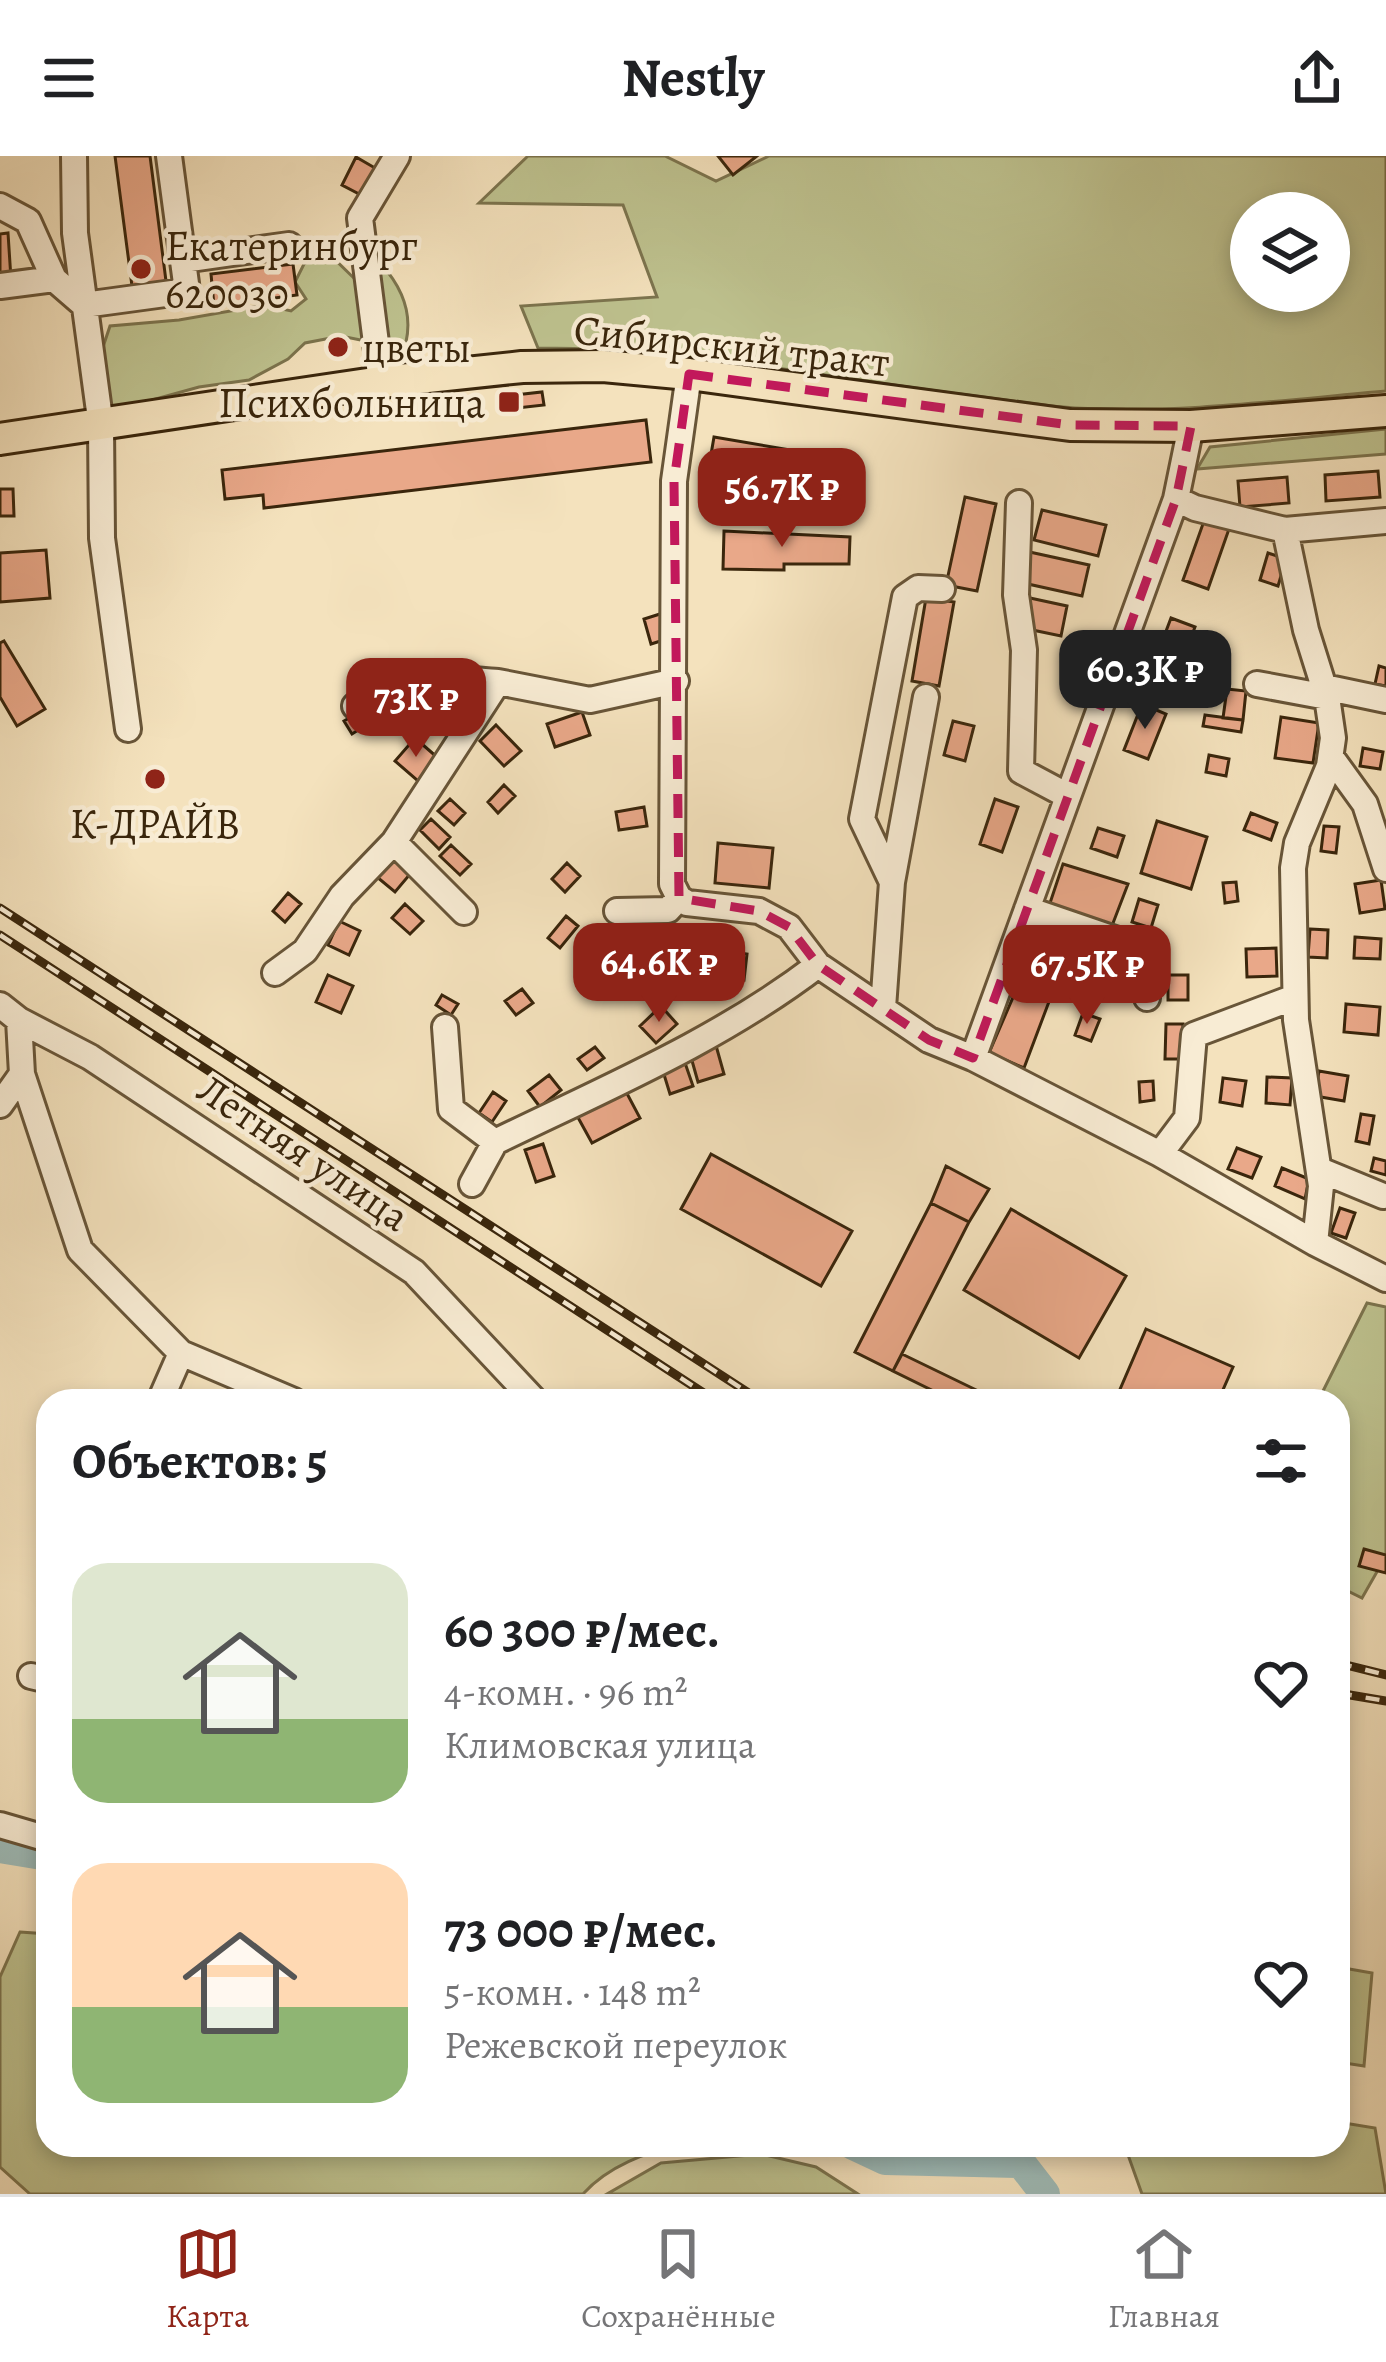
<!DOCTYPE html>
<html lang="ru">
<meta charset="utf-8">
<style>
body{margin:0;font-family:Alegreya,serif;background:#f2f2f2;color:#202124;height:100vh;display:flex;flex-direction:column;font-size:45px;white-space:nowrap}
*{box-sizing:border-box;margin:0}
p{font-size:39px;color:#757577}
.icon{flex:none;width:66px;height:66px;fill:none;stroke:currentColor;stroke-width:2;stroke-linecap:round;stroke-linejoin:round}
.map{position:relative;flex:1;overflow:hidden}
.panel{position:absolute;left:36px;top:1233px;width:1314px;height:768px;display:flex;flex-direction:column;background:#fff;border-radius:36px;box-shadow:0 6px 18px #0003}
.panel>*{flex:none}
.tools{position:absolute;left:1230px;top:36px;display:grid;gap:24px}
.tools a{display:grid;place-items:center;width:120px;height:120px;border-radius:50%;background:#fff;box-shadow:0 6px 18px #0003;font-size:60px}
.price{position:absolute;translate:-50% -102px;padding:0 27px;border-radius:24px;background:#8f2418;color:#fff;font-size:39px;line-height:78px;filter:drop-shadow(0 3px 6px #0008)}
.price::after{content:'';position:absolute;left:50%;top:72px;width:36px;height:27px;margin-left:-18px;background:inherit;clip-path:polygon(0 0,100% 0,50% 100%)}
.price.selected{background:#222;color:#fff}
ul{padding:0;list-style:none}
li{display:flex;align-items:center;gap:36px;height:300px;padding:0 36px}
li span{display:grid;place-items:center;flex:none;width:336px;height:240px;border-radius:36px;color:#555}
li>.icon{margin-inline-start:auto}
span .icon{width:144px;height:144px;fill:#fffc;stroke-width:1}
li b{font-size:51px}
h2{display:flex;justify-content:space-between;align-items:center;height:144px;padding:0 36px;font-size:51px}
header{display:flex;justify-content:space-between;align-items:center;height:156px;padding:0 36px;background:#fff;font-size:54px;font-weight:700}
.menu{display:flex;justify-content:space-around;align-items:center;height:168px;border-top:3px solid #e0e0e0;background:#fff;font-size:33px;color:#757577}
.menu a{display:grid;justify-items:center;gap:6px}
.menu .selected{color:#8f2418}
.map>svg:first-child{display:block}
.green{fill:#bec28f;stroke:#7c744e;stroke-width:3;fill-rule:evenodd}
.lines{fill:none;stroke-linecap:round;stroke-linejoin:round}
.river{stroke:#9ebcb9;stroke-width:30}
.building{fill:#e9a889;stroke:#3a260c;stroke-width:3}
.minor-casing{stroke:#685538;stroke-width:30}
.major-casing{stroke:#3a260c;stroke-width:36}
.minor{stroke:#f8ecd4;stroke-width:24}
.major{stroke:#f4e2bd;stroke-width:30}
.rail-casing{stroke:#3a260c;stroke-width:9}
.rail{stroke:#f8ecd4;stroke-width:4.5;stroke-dasharray:14;stroke-linecap:butt}
.marked{fill:none;stroke:#c2185b;stroke-width:9;stroke-dasharray:24 15;stroke-linejoin:round}
.poi-dot{fill:#8f2418;stroke:#f8ecd4;stroke-width:4.5}
.labels{text-anchor:middle;stroke-width:9;stroke-linejoin:round;paint-order:stroke}
.poi-label{font-size:42px;fill:#3a260c;stroke:#f8ecd4;text-anchor:start}
.street-label{font-size:42px;fill:#3a260c;stroke:#f8ecd4}
</style>
<header><svg class="icon" aria-label="menu" viewBox="0 0 24 24"><path d="M4 6h16M4 12h16M4 18h16"/></svg>Nestly<svg class="icon" aria-label="share" viewBox="0 0 24 24"><path d="M12 15V3M7 8l5-5 5 5M5 13v7h14v-7"/></svg></header>
<div class="map">
<svg width="1386" height="2038" viewBox="0 0 1386 2038">
<rect width="100%" height="100%" fill="#f4e2bd"/>
<filter id="stains"><feTurbulence type="fractalNoise" baseFrequency=".00167" numOctaves="4"/><feColorMatrix values="0 0 0 0 .2 0 0 0 0 .09 0 0 0 0 .02 0 0 0 .5 -.17"/></filter>
<radialGradient id="worn" r=".72"><stop offset=".6" stop-color="#630" stop-opacity="0"/><stop offset="1" stop-color="#630" stop-opacity=".3"/></radialGradient>
<path class="green" d="M528 0H665L716 25 769 0H1386V235C1283 244 1178 258 1075 252 1041 250 1008 244 975 240 829 222 685 192 538 192L521 150 657 141 623 49 479 47ZM1251 57H1329V135H1251Z
M325 94 360 128 381 108C401 130 413 155 406 186L390 190 341 180 305 187 288 203 249 224 199 231 116 254 105 248 102 194 110 170 179 164 264 149 291 155 306 143 295 126 304 108Z
M1386 273V298L1197 313 1210 291Z
M1367 1147 1386 1151V1400L1362 1442 1338 1430V1245H1318Z
M20 1776 48 1778V1989H682C647 1995 607 2011 583 2038H30L0 2011V1821Z
M1338 1811 1372 1817 1364 1910 1338 1906Z
M1338 1966 1375 1972 1386 2038H1142L1127 1996 1111 1989H1338Z
M761 1998 816 2011 858 2038H607L661 2007Z"/>
<g class="lines">
<path class="river" d="M0 1692 48 1700
M853 1989 885 2004 1021 2007 1045 2038"/>
</g>
<path class="building" d="M115 0H150L166 125 132 130Z
M718 0H757L733 19Z
M356 1 375 12 361 39 342 29Z
M8 77 11 123 0 124V78Z
M293 108 297 139 214 150 211 118Z
M542 236 544 249 500 254 498 241Z
M646 264 651 306 264 352 263 339 225 343 222 314Z
M714 281 796 295 787 343 733 334 731 350 703 345Z
M1378 315 1380 341 1326 345 1325 319Z
M1287 321 1289 347 1240 351 1238 325Z
M0 333H13L14 360H0Z
M965 341 996 348 977 435 946 429Z
M1042 354 1106 369 1098 400 1034 384Z
M1204 365 1229 373 1208 433 1183 424Z
M724 375 850 381 849 408H784V414L723 413Z
M46 394 50 442 0 446V397Z
M1025 395 1089 409 1082 440 1019 426Z
M1268 397 1286 403 1278 430 1260 424Z
M926 442 954 446 939 530 912 525Z
M1030 442 1067 450 1061 480 1023 472Z
M660 458 667 483 651 488 644 463Z
M1171 462 1195 471 1178 516 1154 507Z
M4 485 45 553 17 570 0 541V487Z
M1379 510 1386 512V530L1375 528Z
M1134 514 1153 521 1146 542 1126 535Z
M1227 533 1246 535 1243 564 1223 562Z
M1142 548 1166 558 1148 603 1124 594Z
M582 556 590 579 555 591 547 568Z
M356 558 363 571 352 578 344 565Z
M1205 559 1243 564 1241 576 1203 570Z
M1281 561 1319 567 1313 607 1275 602Z
M953 565 974 570 965 605 944 599Z
M496 569 521 595 504 610 480 585Z
M415 582 438 602 418 625 395 605Z
M1363 592 1383 596 1380 613 1360 610Z
M1209 599 1229 603 1226 620 1206 616Z
M504 629 515 640 498 657 488 646Z
M450 643 465 657 454 669 438 655Z
M995 643 1018 651 1002 696 980 688Z
M644 651 647 670 619 674 616 656Z
M1251 657 1277 667 1271 684 1244 674Z
M431 663 450 681 439 693 420 674Z
M1157 665 1207 681 1191 733 1141 717Z
M1324 670 1339 671 1336 697 1321 695Z
M1098 672 1124 680 1117 701 1091 692Z
M718 687 773 692 769 732 715 727Z
M451 689 471 708 460 719 440 700Z
M394 702 411 717 395 736 377 721Z
M567 707 580 720 565 736 552 723Z
M1063 708 1128 728 1110 775 1047 756Z
M1381 724 1385 753 1360 757 1355 728Z
M1236 726 1238 745 1225 747 1223 727Z
M288 737 301 748 285 766 273 755Z
M1139 743 1158 749 1151 772 1132 766Z
M405 748 423 765 410 778 392 762Z
M566 760 578 770 560 792 548 782Z
M339 765 360 775 349 799 328 789Z
M1310 773 1328 774 1327 802 1308 801Z
M705 776 720 780 713 810 697 805Z
M651 778 681 781 678 808 648 805Z
M1355 781 1381 783 1380 803 1354 802Z
M1276 792 1277 820 1247 821 1246 793Z
M1057 794 1086 803 1077 830 1057 823 1060 815 1051 812Z
M724 795 747 798 744 824 721 821Z
M328 819 353 830 341 857 316 846Z
M1168 819H1188V844H1168Z
M1017 832 1050 843 1024 912 989 897Z
M522 833 533 847 516 859 505 845Z
M442 839 458 848 451 859 436 849Z
M1346 848 1380 851 1378 879 1344 876Z
M661 850 677 868 656 887 640 870Z
M1083 857 1100 863 1091 885 1075 879Z
M1166 868H1183V903H1165Z
M715 886 724 918 698 926 689 894Z
M595 891 604 902 587 914 578 903Z
M684 904 693 930 670 938 662 912Z
M1319 915 1348 920 1344 945 1315 940Z
M549 919 561 934 540 951 528 935Z
M1267 921 1292 922 1290 949 1266 947Z
M1223 922 1246 925 1242 950 1220 946Z
M1153 925 1154 944 1140 946 1139 926Z
M623 930 640 962 592 987 575 956Z
M493 936 506 945 492 966 479 957Z
M1361 958 1374 960 1369 988 1356 985Z
M543 988 554 1020 536 1026 525 994Z
M1237 992 1261 1001 1252 1022 1228 1013Z
M711 998 852 1075 821 1130 681 1053Z
M1374 1002 1386 1005V1019L1371 1015Z
M946 1010 989 1033 969 1066 931 1047Z
M1282 1012 1309 1023 1305 1043 1275 1030Z
M931 1047 969 1066 893 1215 855 1196Z
M1340 1052 1355 1057 1346 1082 1331 1077Z
M1011 1053 1126 1120 1079 1202 964 1134Z
M1146 1173 1233 1211 1218 1245H1115Z
M902 1198 999 1245H954L893 1215Z
M1364 1393 1386 1399V1417L1359 1410Z"/>
<g class="lines">
<g class="minor-casing">
<path id="minor" d="M74 0 75 77 101 270 102 382 128 573
M0 50 28 65 54 123
M183 104 289 89
M0 130 54 123 84 149 187 135 169 0
M381 226 360 62 397 0
M1176 343 1195 352 1285 374 1386 365
M1019 347 1016 439 1024 494 1021 615 1068 640
M1285 374 1306 474 1327 541 1333 582 1329 610 1297 687 1293 712 1296 864 1321 1030 1315 1087
M1257 528 1327 541
M1324 531 1386 544
M355 550C397 516 447 522 498 526
M1331 601 1365 648 1386 713
M394 686 464 756
M892 726 926 541
M679 742 687 747 759 755 789 771 818 809 929 884 973 902 1160 998 1315 1087 1386 1123
M679 742 672 728 674 325 689 218
M1027 753 1135 790 1147 842
M617 755 668 754 679 742
M275 817 305 795 342 740 394 686 498 526 590 544 676 525
M0 849 19 864 90 901 414 1116 535 1245
M883 852 892 726 862 663 905 441 918 432 942 433
M445 871 451 953 495 986 472 1028
M973 902 1176 343 1191 270
M22 918 80 1094 181 1197 294 1245
M0 949 22 918 19 864
M495 986C606 932 720 884 818 809
M1160 998 1187 962 1194 879 1295 841
M1320 1014 1383 1040
M160 1245 181 1197
M31 1520 48 1524
M0 1669 48 1683"/>
</g>
<g class="major-casing">
<path id="major" d="M0 283 381 226 522 211 603 210 689 218 1070 269 1191 270 1386 255"/>
</g>
<use href="#minor" class="minor"/>
<use href="#major" class="major"/>
<g class="rail-casing">
<path id="rail" d="M0 752 761 1245
M0 779 716 1245
M1338 1507 1386 1519
M1338 1537 1386 1545"/>
</g>
<use href="#rail" class="rail"/>
</g>
<path class="marked" d="M689 218 1070 269 1191 270 1176 343 973 902 929 884 818 809 789 771 759 755 679 742 674 325Z"/>
<g class="poi-dot">
<circle cx="141" cy="113" r="12"/>
<circle cx="338" cy="191" r="12"/>
<rect x="497" y="234" width="24" height="24" rx="6"/>
<circle cx="155" cy="623" r="12"/>
</g>
<g class="labels">
<g class="poi-label">
<text x="165" y="104">Екатеринбург<tspan x="165" dy="48">620030</tspan></text>
<text x="362" y="206">цветы</text>
<text x="485" y="261" text-anchor="end">Психбольница</text>
<text x="155" y="682" text-anchor="middle">К-ДРАЙВ</text>
</g>
<g class="street-label">
<text transform="translate(732 189) rotate(6)" y="15">Сибирский тракт</text>
<text transform="translate(304 996) rotate(34)" y="15">Летняя улица</text>
</g>
</g>
<rect width="100%" height="100%" filter="url(#stains)"/>
<rect width="100%" height="100%" fill="url(#worn)"/>
</svg>
<div class="tools">
<a><svg class="icon" aria-label="layers" viewBox="0 0 24 24"><path d="M12 4l9 5-9 5-9-5zM3 14l9 5 9-5"/></svg></a>
</div>
<b class="price" style="left:782px;top:394px">56.7K ₽</b>
<b class="price selected" style="left:1145px;top:576px">60.3K ₽</b>
<b class="price" style="left:416px;top:604px">73K ₽</b>
<b class="price" style="left:659px;top:869px">64.6K ₽</b>
<b class="price" style="left:1087px;top:871px">67.5K ₽</b>
<section class="panel">
<h2>Объектов: 5<svg class="icon" aria-label="filters" viewBox="0 0 24 24"><path d="M4 7h16M4 17h16"/><circle cx="9" cy="7" r="2"/><circle cx="15" cy="17" r="2"/></svg></h2>
<ul>
<li><span style="background:linear-gradient(#dfe7d0 65%,#8fb573 0)"><svg class="icon" aria-label="home" viewBox="0 0 24 24"><path d="M3 11l9-7 9 7M6 9v11h12V9"/></svg></span><div><b>60 300 ₽/мес.</b><p>4-комн. · 96 m²</p><p>Климовская улица</p></div><svg class="icon" aria-label="heart" viewBox="0 0 24 24"><path d="M12 20l-8-8c-3-5 5-10 8-4 3-6 11-1 8 4z"/></svg></li>
<li><span style="background:linear-gradient(#ffd9b3 60%,#8fb573 0)"><svg class="icon" aria-label="home" viewBox="0 0 24 24"><path d="M3 11l9-7 9 7M6 9v11h12V9"/></svg></span><div><b>73 000 ₽/мес.</b><p>5-комн. · 148 m²</p><p>Режевской переулок</p></div><svg class="icon" aria-label="heart" viewBox="0 0 24 24"><path d="M12 20l-8-8c-3-5 5-10 8-4 3-6 11-1 8 4z"/></svg></li>
</ul>
</section>
</div>
<nav class="menu">
<a class="selected"><svg class="icon" aria-label="map" viewBox="0 0 24 24"><path d="M3 6l6-2 6 2 6-2v14l-6 2-6-2-6 2zM9 4v14M15 6v14"/></svg>Карта</a>
<a><svg class="icon" aria-label="saved" viewBox="0 0 24 24"><path d="M7 4h10v16l-5-4-5 4z"/></svg>Сохранённые</a>
<a><svg class="icon" aria-label="home" viewBox="0 0 24 24"><path d="M3 11l9-7 9 7M6 9v11h12V9"/></svg>Главная</a>
</nav>
